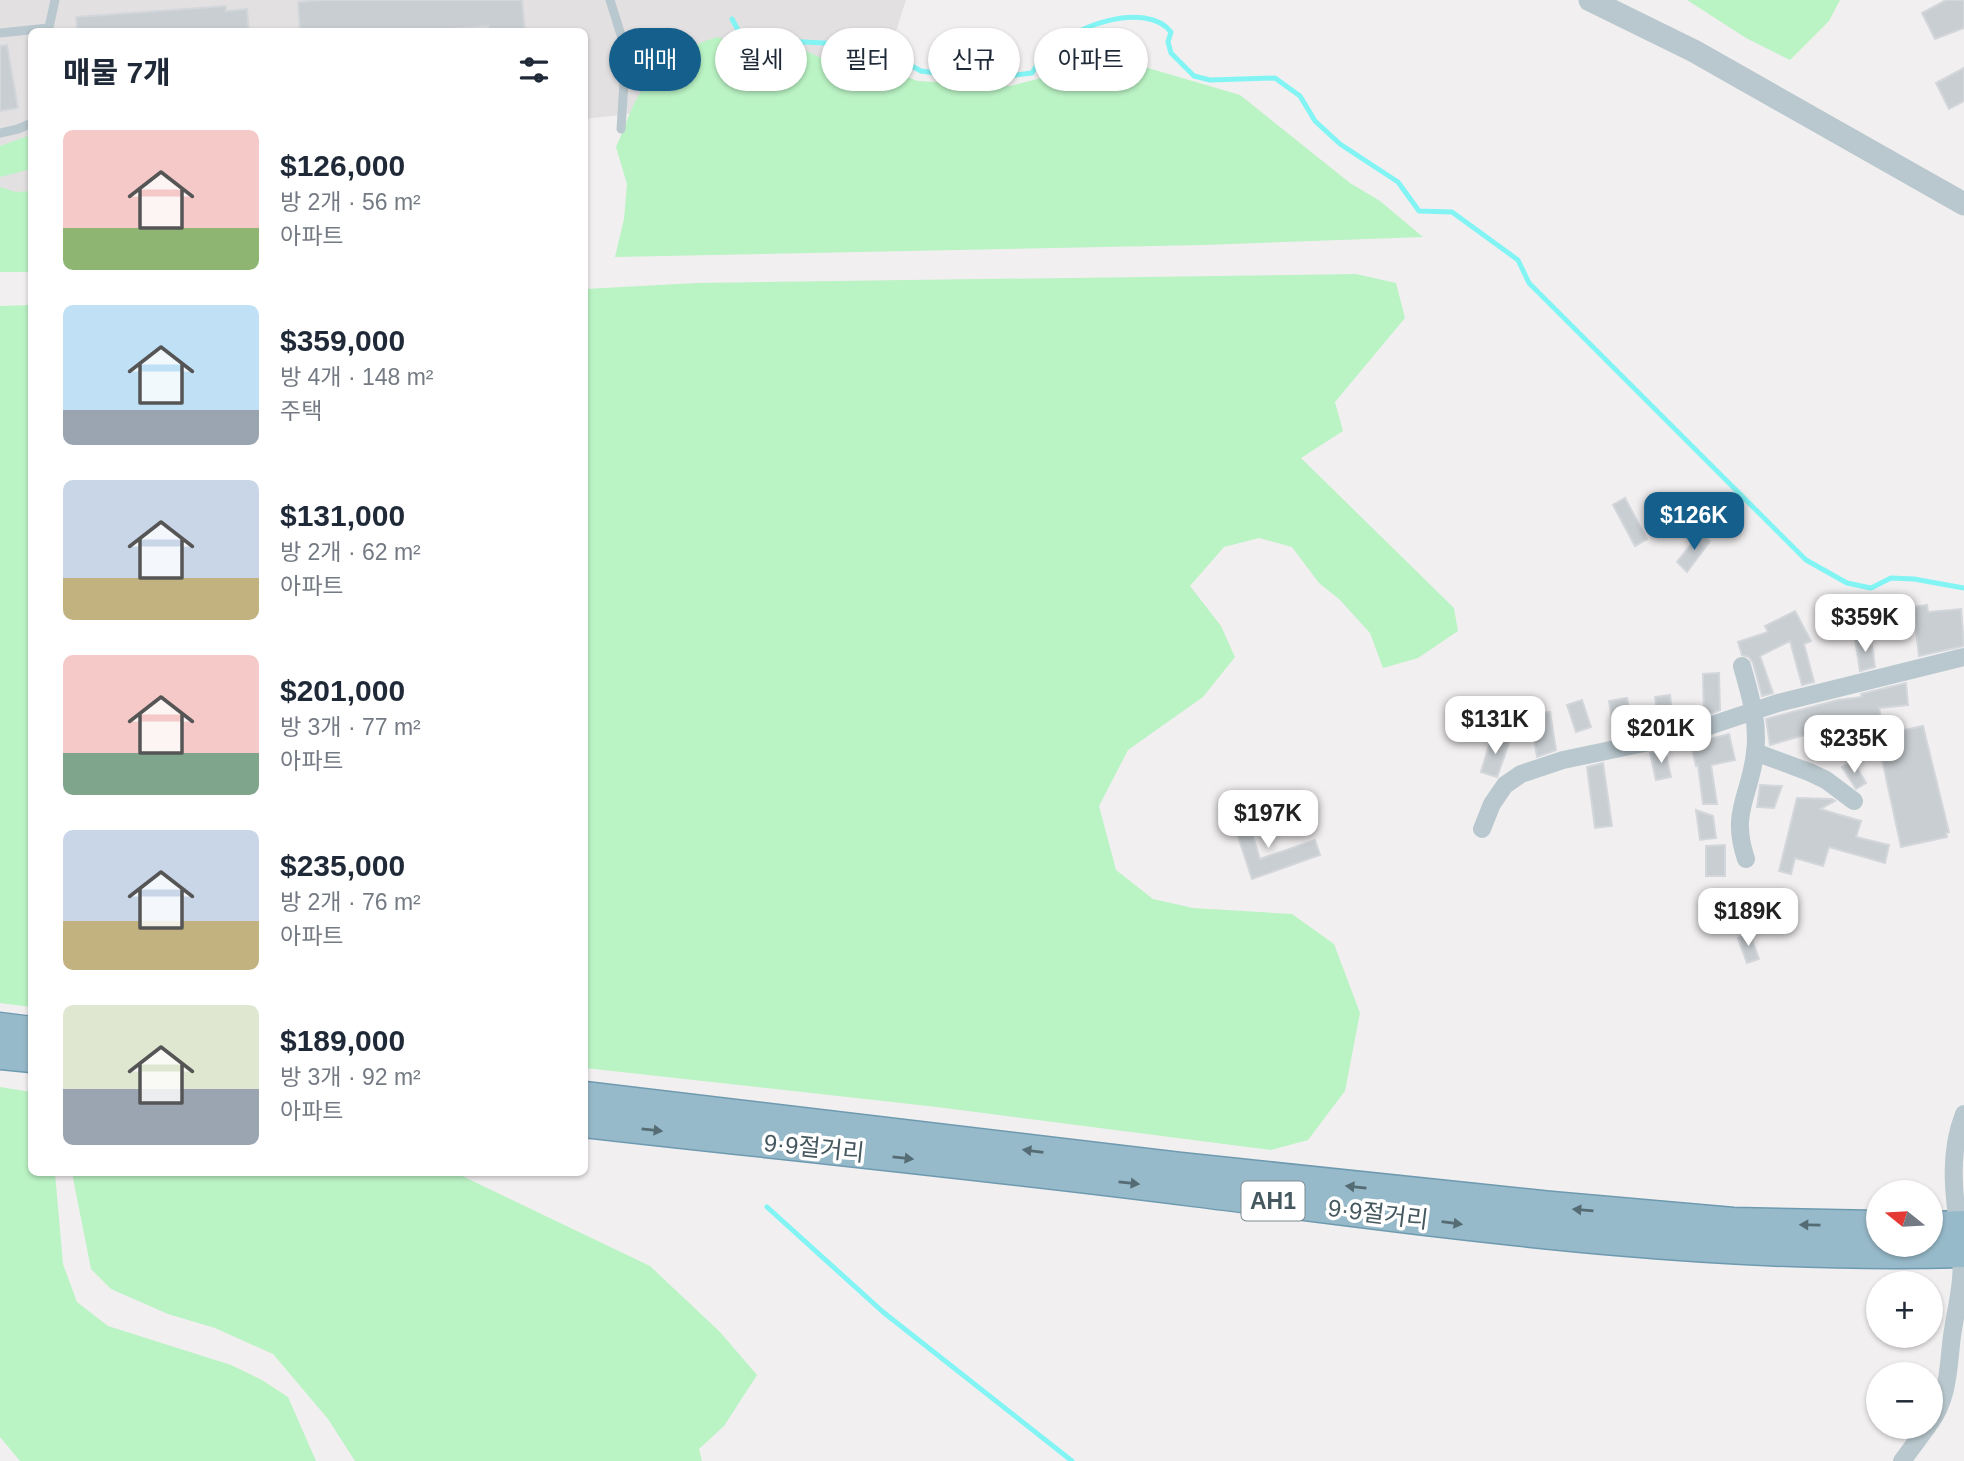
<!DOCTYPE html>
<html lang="ko">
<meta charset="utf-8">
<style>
body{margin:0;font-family:Helvetica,"Noto Sans KR",sans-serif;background:#f6f6f7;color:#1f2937;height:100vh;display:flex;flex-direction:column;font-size:26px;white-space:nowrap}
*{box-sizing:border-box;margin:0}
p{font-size:23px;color:#747a83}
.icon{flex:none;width:38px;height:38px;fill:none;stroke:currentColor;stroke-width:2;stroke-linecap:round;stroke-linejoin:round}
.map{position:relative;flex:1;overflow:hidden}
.details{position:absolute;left:28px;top:28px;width:560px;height:1148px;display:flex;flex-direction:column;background:#fff;border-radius:10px;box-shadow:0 2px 5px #0004}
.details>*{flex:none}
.top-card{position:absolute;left:609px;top:28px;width:665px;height:63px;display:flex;gap:14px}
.needle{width:46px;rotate:288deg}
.controls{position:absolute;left:1866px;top:1180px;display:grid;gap:14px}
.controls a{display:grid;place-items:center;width:77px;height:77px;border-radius:50%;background:#fff;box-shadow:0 2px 5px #0004;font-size:35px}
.price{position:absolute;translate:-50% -60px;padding:0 16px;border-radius:14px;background:#fff;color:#222;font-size:23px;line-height:46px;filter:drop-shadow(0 2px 4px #0008)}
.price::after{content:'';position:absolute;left:50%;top:42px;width:21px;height:16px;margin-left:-10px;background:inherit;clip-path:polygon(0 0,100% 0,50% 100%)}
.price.current{background:#155f8c;color:#fff}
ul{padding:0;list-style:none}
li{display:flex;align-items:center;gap:21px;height:175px;padding:0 35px}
li span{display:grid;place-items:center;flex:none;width:196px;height:140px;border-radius:10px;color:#555}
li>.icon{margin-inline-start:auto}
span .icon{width:84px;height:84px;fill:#fffc;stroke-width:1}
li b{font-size:30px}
h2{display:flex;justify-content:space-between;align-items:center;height:84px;padding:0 35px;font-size:30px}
.chip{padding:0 24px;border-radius:32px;background:#fff;box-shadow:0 2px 5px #0004;font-size:24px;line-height:63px}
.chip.current{background:#155f8c;color:#fff}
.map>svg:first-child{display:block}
.education{fill:#e3e0e2}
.green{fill:#baf3c4}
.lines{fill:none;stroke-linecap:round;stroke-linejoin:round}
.stream{stroke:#83f4f4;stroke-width:5}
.building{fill:#c9ced2;stroke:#d3d7db;stroke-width:2}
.trunk-casing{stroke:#6e9aaf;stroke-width:33}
.service{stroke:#b9c8ce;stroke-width:9}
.minor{stroke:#b9c8ce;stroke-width:18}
.tertiary{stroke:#b9c8ce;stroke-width:23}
.trunk{stroke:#97baca;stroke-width:30}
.oneway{fill:#556c74}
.labels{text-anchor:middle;stroke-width:7;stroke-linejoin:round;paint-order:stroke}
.shield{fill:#fff;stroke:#7d8a8f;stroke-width:2}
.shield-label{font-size:23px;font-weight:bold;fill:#45585f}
.street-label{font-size:24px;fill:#45585f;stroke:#fff}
</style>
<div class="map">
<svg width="1964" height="1461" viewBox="0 0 1964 1461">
<rect width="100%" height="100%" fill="#f2eff0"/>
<path class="education" d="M0 0H906L879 85 585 119 584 32H32L31 206 0 213Z"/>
<path class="green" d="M1687 0H1840L1829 21 1790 60 1746 38Z
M718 37 760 54 801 49 849 70 865 61 918 81 1010 86 1041 78 1087 50 1240 95 1350 183 1380 201 1423 237 1204 245 615 257 624 219 627 184 616 147C624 130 630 109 640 93 657 66 687 45 718 37Z
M31 135V169L0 177V146Z
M0 187 16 192 31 191V272H0Z
M1356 274 1396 283 1405 318 1335 402 1343 431 1301 458 1454 608 1458 631 1418 658 1383 668 1370 633 1339 599 1319 583 1292 547 1259 538 1224 547 1190 586 1221 626 1235 657 1203 697 1128 750 1099 806 1116 870 1153 899 1193 908 1292 914 1334 944 1360 1013 1345 1091 1308 1140 1271 1150 937 1107 585 1068V289L697 283Z
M31 305H32L31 1007 0 1003V306Z
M0 1087 31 1092 32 1172 55 1173 63 1264 77 1302 108 1326 231 1365 262 1380 288 1397 316 1461H20L0 1437Z
M72 1173H456L650 1266 720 1332 757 1375 724 1426 699 1449 702 1461H355L328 1419 273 1354 215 1328 168 1314 111 1289 91 1269Z"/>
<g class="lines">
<path class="stream" d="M732 19 743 39 845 44 893 56 921 71 963 77H1000L1032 73C1036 67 1040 60 1045 55 1071 26 1146 0 1171 32L1168 42 1171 53 1194 76 1210 80 1275 78 1300 96 1315 121 1340 144 1398 182 1419 211 1452 212 1518 260 1529 283 1806 560 1847 583 1871 588 1891 578 1914 579 1964 588
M767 1207 883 1312 1072 1461"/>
</g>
<path class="building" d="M322 0H522L525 32H488V26L406 32H300L298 2Z
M1946 0H1964V28L1935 39 1922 13Z
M226 6V11L247 9 249 32H77L76 17Z
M7 45 18 108 0 111V46Z
M1964 68V101L1949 109 1936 83Z
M1625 498 1647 539 1635 546 1613 505Z
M1701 532 1710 541 1687 572 1677 562Z
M1927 605 1928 612 1961 609 1964 646 1919 656 1913 607Z
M1795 611 1811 641 1804 644 1814 682 1802 685 1790 641 1760 656 1773 693 1762 696 1753 663 1749 657 1742 655 1738 642 1768 632 1765 626Z
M1871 638 1875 667 1860 671 1855 639Z
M1719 673 1720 710 1704 716 1703 674Z
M1906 683 1908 705 1879 708 1881 718 1817 726 1818 731 1770 745 1766 719 1838 700 1862 697 1861 694Z
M1670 695 1673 722 1659 724 1655 697Z
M1627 698 1633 729 1614 732 1609 701Z
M1582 700 1591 727 1576 732 1567 705Z
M1550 712 1556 750 1537 757 1530 715Z
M1923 726 1949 832 1946 833 1947 837 1901 847 1877 736Z
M1729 734 1735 760 1711 765 1717 804H1703L1698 765 1696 766 1691 744Z
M1492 735 1510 740 1497 777 1481 772Z
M1665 750 1671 777 1656 780 1650 753Z
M1853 761 1866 783 1856 789 1842 767Z
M1603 763 1612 826 1595 828 1587 767Z
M1760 785 1782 786 1774 808 1757 807Z
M1797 798 1832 799 1835 801 1820 809 1861 821 1856 837 1889 845 1885 863 1829 847 1823 866 1795 858 1791 874 1779 871Z
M1244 807 1260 859 1315 840 1320 855 1252 879 1230 812Z
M1696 810 1713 816 1716 838 1700 840Z
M1725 845V876H1706V846Z
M1750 934 1759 959 1747 963 1738 938Z"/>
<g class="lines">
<g class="trunk-casing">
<path id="trunk" d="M0 1028 32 1032
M0 1054 32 1057
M584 1097 1180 1168 1551 1207 1733 1223 1878 1226
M584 1122C788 1145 991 1165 1194 1191 1450 1223 1705 1260 1964 1252
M1930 1227 1964 1226"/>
</g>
<path class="service" d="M610 0 626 51 621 129
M48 32 55 0
M0 33 48 28
M0 133 18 129 32 123"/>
<path class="minor" d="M1742 666C1750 695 1759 722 1755 753 1750 797 1730 812 1746 859
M1755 752 1809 772 1826 780 1854 801
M1482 829 1492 804 1505 785 1521 774 1563 760 1682 735 1778 703 1964 657
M1930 1423C1949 1397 1948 1367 1952 1336 1956 1308 1964 1281 1961 1252 1956 1206 1946 1159 1964 1114
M1902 1461 1928 1426"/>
<path class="tertiary" d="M1590 0 1694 51 1964 204"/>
<use href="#trunk" class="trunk"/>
</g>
<defs><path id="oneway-solid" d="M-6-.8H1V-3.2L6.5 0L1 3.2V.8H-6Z" transform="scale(1.75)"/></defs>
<g class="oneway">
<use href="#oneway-solid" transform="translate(652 1130) rotate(6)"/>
<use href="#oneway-solid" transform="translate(1033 1151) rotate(-173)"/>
<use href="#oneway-solid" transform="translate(903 1158) rotate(6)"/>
<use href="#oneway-solid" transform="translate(1129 1183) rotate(6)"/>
<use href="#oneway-solid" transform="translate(1356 1187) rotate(-174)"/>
<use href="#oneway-solid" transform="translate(1583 1210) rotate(-175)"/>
<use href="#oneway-solid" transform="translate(1452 1223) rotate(7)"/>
<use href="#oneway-solid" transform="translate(1810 1225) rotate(-179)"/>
</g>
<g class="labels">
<rect class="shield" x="1241.5" y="1181.5" width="63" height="39" rx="5"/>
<g class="shield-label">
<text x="1273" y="1209">AH1</text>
</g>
<g class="street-label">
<text transform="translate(814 1148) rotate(6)" y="8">9·9절거리</text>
<text transform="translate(1378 1214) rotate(7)" y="8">9·9절거리</text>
</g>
</g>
</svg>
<div class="controls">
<a><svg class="needle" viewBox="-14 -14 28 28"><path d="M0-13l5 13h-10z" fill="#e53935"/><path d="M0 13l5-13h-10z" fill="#747a83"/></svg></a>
<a>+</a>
<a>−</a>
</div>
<b class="price current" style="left:1694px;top:552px">$126K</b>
<b class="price" style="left:1865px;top:654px">$359K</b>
<b class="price" style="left:1495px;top:756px">$131K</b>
<b class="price" style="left:1661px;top:765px">$201K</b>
<b class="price" style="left:1854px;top:775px">$235K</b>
<b class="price" style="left:1268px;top:850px">$197K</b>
<b class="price" style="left:1748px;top:948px">$189K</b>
<div class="top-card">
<a class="chip current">매매</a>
<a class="chip">월세</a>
<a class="chip">필터</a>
<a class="chip">신규</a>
<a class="chip">아파트</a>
</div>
<section class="details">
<h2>매물 7개<svg class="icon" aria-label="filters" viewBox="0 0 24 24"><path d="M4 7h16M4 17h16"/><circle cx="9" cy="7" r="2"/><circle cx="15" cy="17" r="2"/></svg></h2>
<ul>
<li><span style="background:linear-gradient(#f6c9c9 70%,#8fb573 0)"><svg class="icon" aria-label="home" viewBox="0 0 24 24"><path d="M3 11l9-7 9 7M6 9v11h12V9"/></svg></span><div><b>$126,000</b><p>방 2개 · 56 m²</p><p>아파트</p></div></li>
<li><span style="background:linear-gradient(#bfe0f5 75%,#9aa5b1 0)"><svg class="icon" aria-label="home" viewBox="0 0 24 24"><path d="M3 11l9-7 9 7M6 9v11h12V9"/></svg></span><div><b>$359,000</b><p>방 4개 · 148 m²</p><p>주택</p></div></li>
<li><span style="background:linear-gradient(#c9d6e8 70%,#c2b280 0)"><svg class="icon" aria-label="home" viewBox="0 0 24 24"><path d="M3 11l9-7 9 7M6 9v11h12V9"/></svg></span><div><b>$131,000</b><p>방 2개 · 62 m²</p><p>아파트</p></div></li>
<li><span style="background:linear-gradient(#f6c9c9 70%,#7fa58c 0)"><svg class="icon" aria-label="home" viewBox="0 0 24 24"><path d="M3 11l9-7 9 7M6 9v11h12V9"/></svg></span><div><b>$201,000</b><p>방 3개 · 77 m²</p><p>아파트</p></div></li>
<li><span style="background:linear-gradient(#c9d6e8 65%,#c2b280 0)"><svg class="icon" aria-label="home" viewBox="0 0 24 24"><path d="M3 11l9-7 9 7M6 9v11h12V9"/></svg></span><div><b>$235,000</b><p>방 2개 · 76 m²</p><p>아파트</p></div></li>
<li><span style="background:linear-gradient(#dfe7d0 60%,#9aa5b1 0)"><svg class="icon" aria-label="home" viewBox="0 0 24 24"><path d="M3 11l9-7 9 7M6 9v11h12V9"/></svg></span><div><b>$189,000</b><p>방 3개 · 92 m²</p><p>아파트</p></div></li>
</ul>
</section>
</div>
